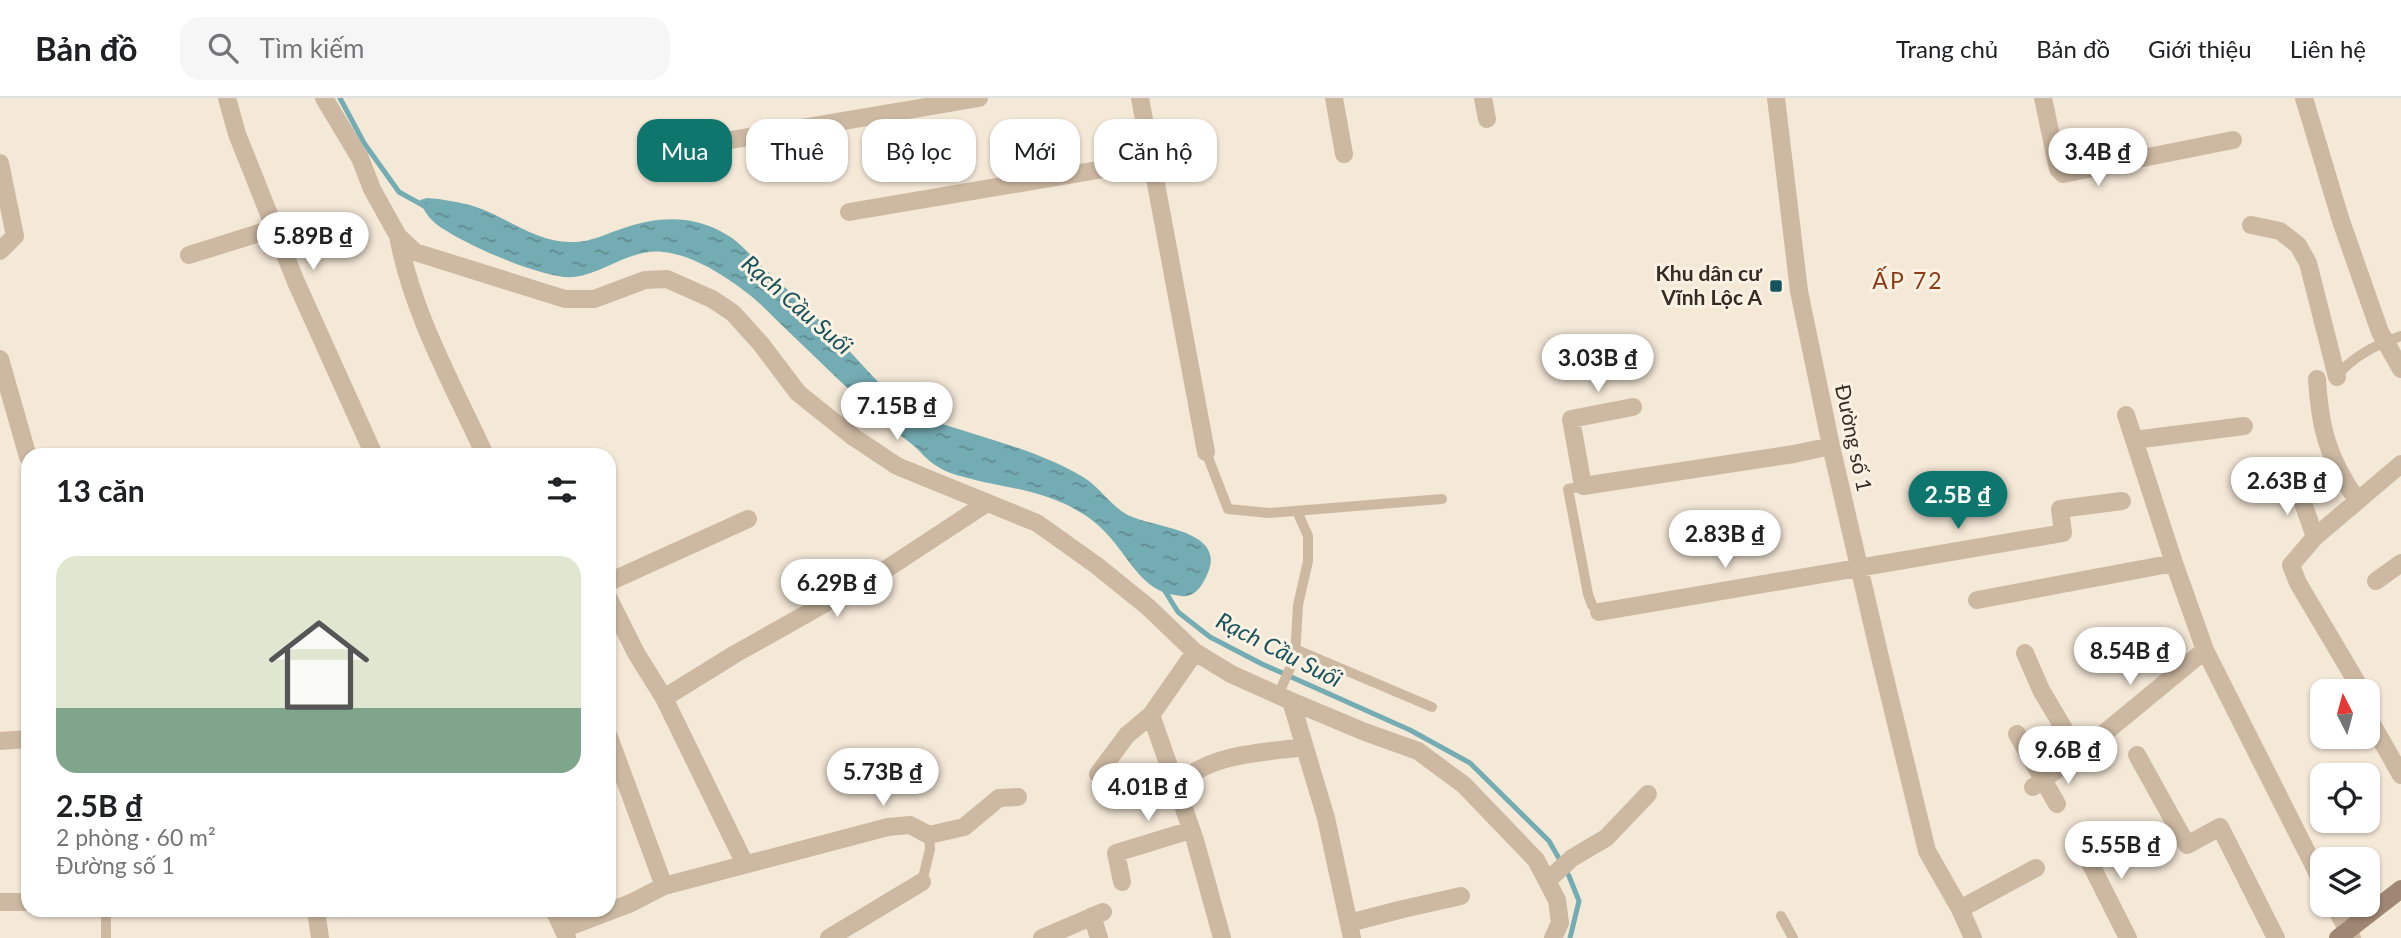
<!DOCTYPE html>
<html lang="vi">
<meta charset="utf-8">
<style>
body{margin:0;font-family:Lato,sans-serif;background:#f6f6f6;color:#202124;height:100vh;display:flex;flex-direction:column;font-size:26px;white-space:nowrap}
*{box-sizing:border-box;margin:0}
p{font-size:23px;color:#757577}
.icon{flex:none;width:38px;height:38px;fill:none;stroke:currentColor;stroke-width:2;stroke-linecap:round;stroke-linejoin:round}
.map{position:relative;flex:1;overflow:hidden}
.drawer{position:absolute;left:21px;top:350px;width:595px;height:469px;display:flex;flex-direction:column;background:#fff;border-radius:21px;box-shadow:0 2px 5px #0004}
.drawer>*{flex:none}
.banner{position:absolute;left:637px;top:21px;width:665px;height:63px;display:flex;gap:14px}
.needle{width:46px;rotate:354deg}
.buttons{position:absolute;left:2310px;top:581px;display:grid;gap:14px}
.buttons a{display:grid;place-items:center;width:70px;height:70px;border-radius:14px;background:#fff;box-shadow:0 2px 5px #0004;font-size:35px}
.price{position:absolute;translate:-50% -60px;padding:0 16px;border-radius:24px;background:#fff;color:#222;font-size:23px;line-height:46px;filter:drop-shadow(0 2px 4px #0008)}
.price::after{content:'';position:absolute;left:50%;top:42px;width:21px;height:16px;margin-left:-10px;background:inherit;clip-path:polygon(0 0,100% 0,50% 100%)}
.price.active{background:#0f766e;color:#fff}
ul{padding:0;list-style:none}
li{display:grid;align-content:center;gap:14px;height:371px;padding:0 35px}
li+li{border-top:2px solid #e0e0e0}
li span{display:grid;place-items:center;height:217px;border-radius:21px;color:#555}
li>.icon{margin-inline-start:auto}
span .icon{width:126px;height:126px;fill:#fffc;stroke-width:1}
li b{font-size:30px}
h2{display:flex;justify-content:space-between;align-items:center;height:84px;padding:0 35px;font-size:30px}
.pill{padding:0 24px;border-radius:21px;background:#fff;box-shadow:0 2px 5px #0004;font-size:24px;line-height:63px}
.pill.active{background:#0f766e;color:#fff}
header{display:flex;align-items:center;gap:42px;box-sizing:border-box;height:98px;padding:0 35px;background:#fff;border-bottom:2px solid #e0e0e0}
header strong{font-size:33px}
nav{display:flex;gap:38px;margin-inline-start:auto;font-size:24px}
.search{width:490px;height:63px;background:#f6f6f6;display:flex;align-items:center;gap:18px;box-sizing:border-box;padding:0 24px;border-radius:21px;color:#757577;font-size:26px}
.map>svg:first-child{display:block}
.water{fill:url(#water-ripples)}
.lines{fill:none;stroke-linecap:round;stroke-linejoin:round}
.stream{stroke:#74acb3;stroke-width:5}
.lane{stroke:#cdb9a2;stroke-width:10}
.street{stroke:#cdb9a2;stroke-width:18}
.secondary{stroke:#a08774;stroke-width:18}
.poi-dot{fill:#17535c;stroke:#fbf2e4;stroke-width:2.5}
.labels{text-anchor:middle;stroke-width:6;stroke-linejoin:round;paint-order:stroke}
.poi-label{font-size:21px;font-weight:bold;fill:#372c25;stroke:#fbf2e4;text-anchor:end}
.street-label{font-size:21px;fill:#372c25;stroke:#fbf2e4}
.neighbourhood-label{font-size:23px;letter-spacing:2px;fill:#8d3b17;stroke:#fbf2e4}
.water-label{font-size:23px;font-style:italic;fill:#17535c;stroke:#fbf2e4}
</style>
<header>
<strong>Bản đồ</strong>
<div class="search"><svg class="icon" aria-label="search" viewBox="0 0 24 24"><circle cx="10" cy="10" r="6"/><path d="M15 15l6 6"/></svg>Tìm kiếm</div>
<nav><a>Trang chủ</a><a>Bản đồ</a><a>Giới thiệu</a><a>Liên hệ</a></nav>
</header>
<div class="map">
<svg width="2401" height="840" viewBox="0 0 2401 840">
<defs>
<pattern id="water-ripples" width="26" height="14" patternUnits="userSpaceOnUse" patternTransform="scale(1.75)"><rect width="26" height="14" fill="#74acb3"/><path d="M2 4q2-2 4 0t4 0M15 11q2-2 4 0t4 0" fill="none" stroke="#608c91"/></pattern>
</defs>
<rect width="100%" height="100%" fill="#f4e8d7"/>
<path class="water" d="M427 100C442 101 459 104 473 108 505 118 535 144 570 144 590 145 605 136 624 130 662 117 698 117 732 140 744 149 755 162 766 172 797 200 826 228 854 258 881 287 903 314 942 326 989 341 1041 354 1083 379 1100 389 1109 406 1126 416 1150 430 1223 430 1209 472 1206 480 1201 490 1194 495 1186 500 1183 498 1175 497 1142 493 1128 458 1107 436 1099 427 1089 419 1078 413 1049 395 1012 390 979 383 965 379 947 376 935 367 927 362 921 354 914 348 869 313 830 273 789 234 775 221 762 206 747 195 724 177 693 157 663 154 631 150 605 175 574 179 544 182 458 144 435 125 427 118 423 111 420 102Z"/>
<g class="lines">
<path class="stream" d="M340 0 364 45 399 94 426 109
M1163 490 1178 514 1210 539 1262 566 1410 632 1470 665 1549 743 1569 778 1579 803 1570 840"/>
<path class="lane" d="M2336 279C2352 259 2377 246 2401 238
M1206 354 1228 411 1269 415 1442 401
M1583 388 1568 391 1588 496 1592 507 1599 514
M1295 551 1432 609
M1278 597 1295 559 1298 507 1308 463V438L1297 413
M922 784 930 751 929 737
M106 812V840
M1781 818 1793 840"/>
<path class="street" d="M227 0 237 36 296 184 374 357
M324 0 360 60 372 91 398 138 415 154 565 201H594L645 182 667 181 712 201 733 215 761 246 798 295 852 338 897 368 1037 425 1096 467 1148 509 1195 554 1231 576 1291 603 1365 634 1418 653 1464 687 1536 762 1557 802 1560 825 1553 840
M1140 0 1206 354
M1334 0 1344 56
M1483 0 1487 21
M1776 0 1799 193 1831 348 1879 555 1927 753 1960 811 1973 840
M2043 0 2058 71 2063 76 2233 42
M2304 0 2341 123 2380 234 2401 271
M731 42 979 0
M0 65 15 138 0 153
M849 114 1151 63
M2251 127 2280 133 2298 147 2308 165 2337 279
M398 138C412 215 453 287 485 357
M189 157 275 130
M0 261 28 359
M2317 281C2320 330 2328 361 2357 402
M1633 309 1571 321 1583 388 1794 356 1831 348
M2126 317 2174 465 2205 552 2322 784
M2134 342 2244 328
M2296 385 2315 439
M2376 483 2401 465
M609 484 748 421
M609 501 636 555 664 600 745 766
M1977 502 2174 465
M1599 514 2063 435 2060 411 2122 403
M1195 554 1151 617 1195 742 1222 840
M2025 555 2041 592 2079 656
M2362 593 2298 485 2291 467 2315 439 2401 366
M664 600 735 556 888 470 987 405
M1291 603 1326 720 1352 840
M2368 619 2401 677
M2017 636 2057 706
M609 639 664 788
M0 643 28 641
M2137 657 2187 747 2220 729 2276 840
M1098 676 1127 637 1151 617
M1176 689C1207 655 1261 655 1304 649
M2033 689 2079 656 2205 552
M2079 743 2128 840
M1547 783 1572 760 1606 740 1648 696
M1122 784 1116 755 1191 732
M0 804H28
M2334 807 2352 840
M1960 811 2036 770
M316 812 320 840
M554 812 567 840
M1092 818 1099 840
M1349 825 1403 811 1461 798
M563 831 631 805 664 788 888 729 910 727 929 737 964 729 999 700 1018 699
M829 840 922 784
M1042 840 1103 814"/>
<path class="secondary" d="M2338 840 2401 791"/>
</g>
<rect class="poi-dot" x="1769" y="181" width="14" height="14" rx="3.5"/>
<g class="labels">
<g class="poi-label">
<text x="1762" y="183">Khu dân cư<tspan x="1762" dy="24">Vĩnh Lộc A</tspan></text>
</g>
<g class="street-label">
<text transform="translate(1853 340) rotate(78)" y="7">Đường số 1</text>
</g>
<g class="neighbourhood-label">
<text x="1908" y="191">ẤP 72</text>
</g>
<g class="water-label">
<text transform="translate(797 207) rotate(41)" y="8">Rạch Cầu Suối</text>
<text transform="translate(1279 552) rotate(27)" y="8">Rạch Cầu Suối</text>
</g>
</g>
</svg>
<div class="buttons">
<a><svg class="needle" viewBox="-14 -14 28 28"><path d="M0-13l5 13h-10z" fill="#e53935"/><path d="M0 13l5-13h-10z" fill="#757577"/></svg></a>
<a><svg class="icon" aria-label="locate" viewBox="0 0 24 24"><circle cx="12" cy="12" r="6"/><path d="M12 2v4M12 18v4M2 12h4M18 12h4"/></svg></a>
<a><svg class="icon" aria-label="layers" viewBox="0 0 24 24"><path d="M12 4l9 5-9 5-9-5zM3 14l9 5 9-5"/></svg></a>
</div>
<b class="price" style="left:2098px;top:90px">3.4B ₫</b>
<b class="price" style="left:313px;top:174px">5.89B ₫</b>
<b class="price" style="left:1598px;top:296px">3.03B ₫</b>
<b class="price" style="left:897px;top:344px">7.15B ₫</b>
<b class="price" style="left:2287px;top:419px">2.63B ₫</b>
<b class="price active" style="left:1958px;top:433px">2.5B ₫</b>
<b class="price" style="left:1725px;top:472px">2.83B ₫</b>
<b class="price" style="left:837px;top:521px">6.29B ₫</b>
<b class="price" style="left:2130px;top:589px">8.54B ₫</b>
<b class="price" style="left:2068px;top:688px">9.6B ₫</b>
<b class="price" style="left:883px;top:710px">5.73B ₫</b>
<b class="price" style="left:1148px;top:725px">4.01B ₫</b>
<b class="price" style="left:2121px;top:783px">5.55B ₫</b>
<div class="banner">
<a class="pill active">Mua</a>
<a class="pill">Thuê</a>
<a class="pill">Bộ lọc</a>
<a class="pill">Mới</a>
<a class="pill">Căn hộ</a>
</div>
<section class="drawer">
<h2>13 căn<svg class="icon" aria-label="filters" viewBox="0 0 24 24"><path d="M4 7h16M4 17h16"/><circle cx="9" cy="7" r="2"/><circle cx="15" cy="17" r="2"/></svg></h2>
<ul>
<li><span style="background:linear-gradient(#dfe7d0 70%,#7fa58c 0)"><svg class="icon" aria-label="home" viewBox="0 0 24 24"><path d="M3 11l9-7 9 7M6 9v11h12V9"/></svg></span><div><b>2.5B ₫</b><p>2 phòng · 60 m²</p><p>Đường số 1</p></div></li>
</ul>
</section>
</div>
